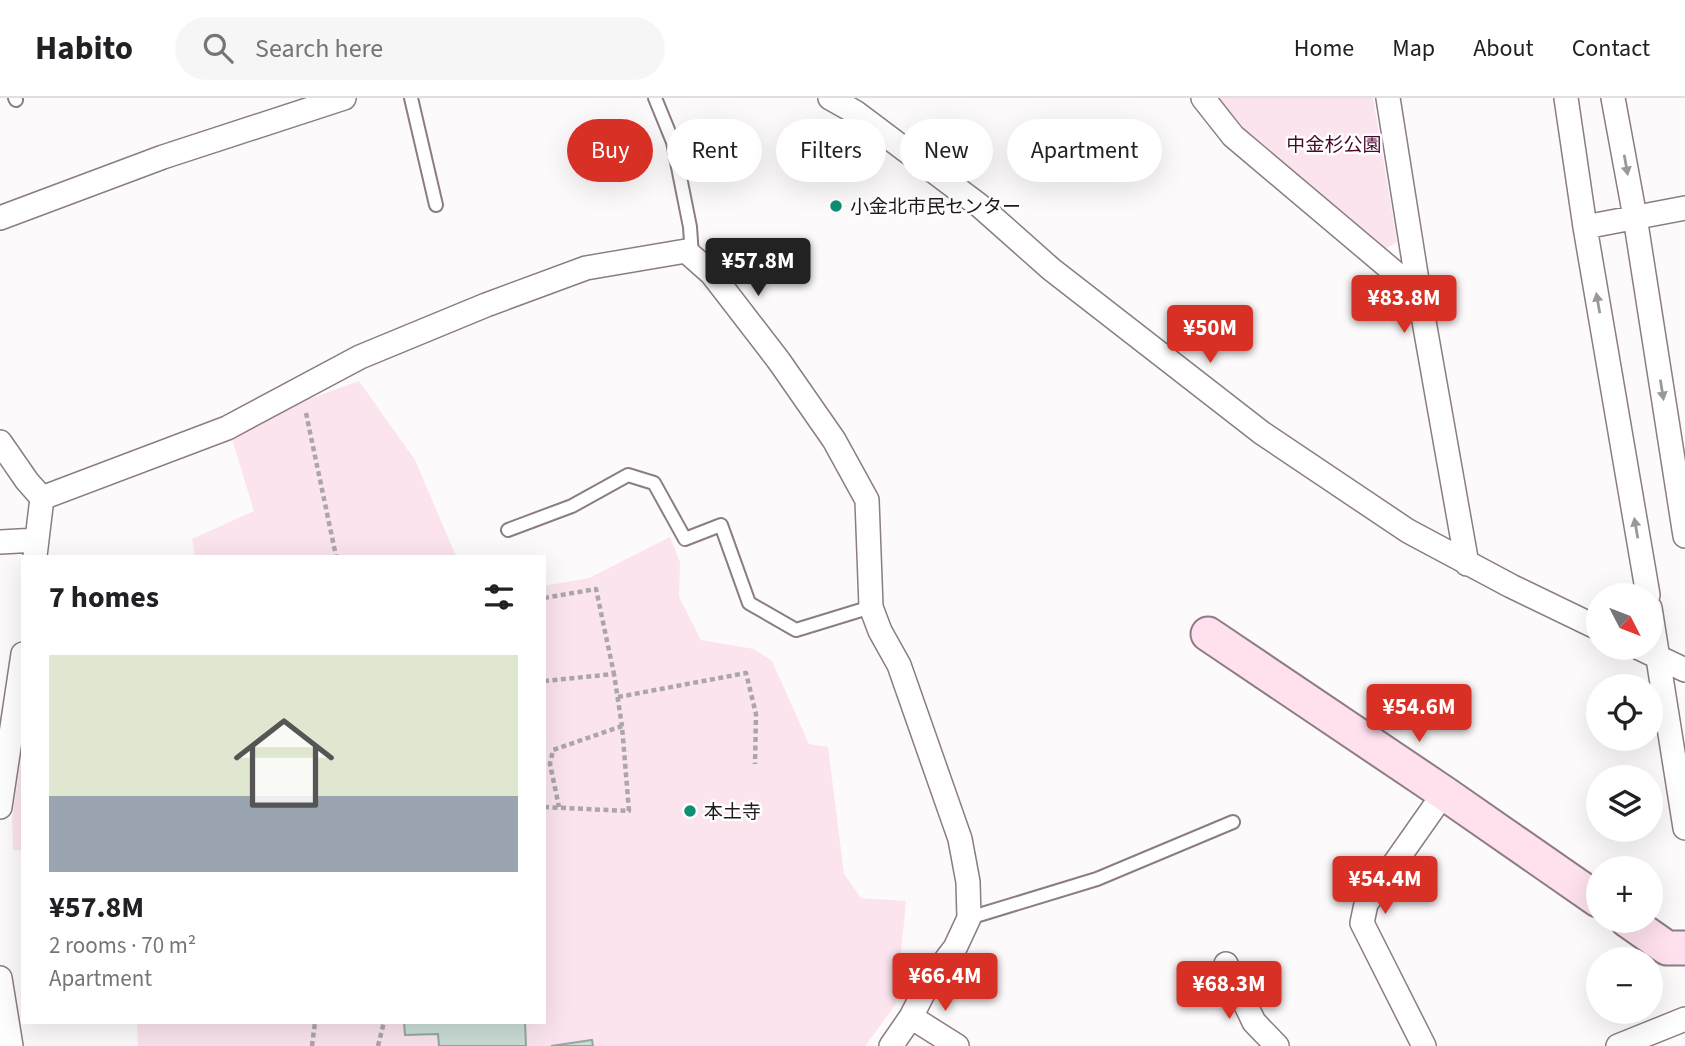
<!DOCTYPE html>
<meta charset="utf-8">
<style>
body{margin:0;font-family:"Source Sans 3","Noto Sans JP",sans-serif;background:#f6f6f6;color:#202124;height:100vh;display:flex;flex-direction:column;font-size:26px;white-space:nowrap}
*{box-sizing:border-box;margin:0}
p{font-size:23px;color:#757577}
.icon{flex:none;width:38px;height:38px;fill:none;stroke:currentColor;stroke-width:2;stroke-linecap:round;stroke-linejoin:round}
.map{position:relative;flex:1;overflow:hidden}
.panel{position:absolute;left:21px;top:457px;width:525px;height:469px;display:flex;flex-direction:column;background:#fff;border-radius:0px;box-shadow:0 7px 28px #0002}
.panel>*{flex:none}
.top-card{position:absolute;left:567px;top:21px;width:665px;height:63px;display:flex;gap:14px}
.needle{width:46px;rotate:132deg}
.buttons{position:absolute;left:1586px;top:485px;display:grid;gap:14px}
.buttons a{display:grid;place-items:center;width:77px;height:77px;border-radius:50%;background:#fff;box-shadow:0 7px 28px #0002;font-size:35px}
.price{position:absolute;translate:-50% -60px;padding:0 16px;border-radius:7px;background:#d93025;color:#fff;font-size:23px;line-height:46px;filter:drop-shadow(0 2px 4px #0008)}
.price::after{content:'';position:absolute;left:50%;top:42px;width:21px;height:16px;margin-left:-10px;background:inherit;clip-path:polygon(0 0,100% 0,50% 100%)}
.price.selected{background:#222;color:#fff}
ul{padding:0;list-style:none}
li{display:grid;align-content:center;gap:14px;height:371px;padding:0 28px}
li span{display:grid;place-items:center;height:217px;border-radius:0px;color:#555}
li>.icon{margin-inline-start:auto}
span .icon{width:126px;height:126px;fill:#fffc;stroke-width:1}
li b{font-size:30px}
h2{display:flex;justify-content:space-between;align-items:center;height:84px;padding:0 28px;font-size:30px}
.pill{padding:0 24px;border-radius:32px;background:#fff;box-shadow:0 7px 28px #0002;font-size:24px;line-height:63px}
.pill.selected{background:#d93025;color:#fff}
header{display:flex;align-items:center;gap:42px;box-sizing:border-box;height:98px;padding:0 35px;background:#fff;border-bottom:2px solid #e0e0e0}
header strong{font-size:33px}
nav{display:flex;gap:38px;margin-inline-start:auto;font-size:24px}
.search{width:490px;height:63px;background:#f6f6f6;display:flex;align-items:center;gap:18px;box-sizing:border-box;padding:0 24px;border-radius:38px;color:#757577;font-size:26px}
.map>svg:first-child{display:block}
.green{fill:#fbe4ee}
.building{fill:#caddd6;stroke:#95a7a1;stroke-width:2}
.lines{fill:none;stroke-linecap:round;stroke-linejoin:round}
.lane-casing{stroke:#8c7c83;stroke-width:16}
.street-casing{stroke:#8c7c83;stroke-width:26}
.secondary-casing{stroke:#8c7c83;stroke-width:37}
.path{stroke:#aba7a9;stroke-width:4.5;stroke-dasharray:5 3.5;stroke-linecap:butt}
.lane{stroke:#fff;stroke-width:12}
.street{stroke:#fff;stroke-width:23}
.secondary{stroke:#fee0ee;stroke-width:33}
.oneway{fill:#9b9899}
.poi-dot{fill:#0f8f75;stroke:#fff;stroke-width:2.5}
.labels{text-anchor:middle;stroke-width:5;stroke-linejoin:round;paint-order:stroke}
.park-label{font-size:19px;fill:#4c0730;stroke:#fff}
.poi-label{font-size:19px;fill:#201a1c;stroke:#fff;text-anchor:start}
</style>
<header>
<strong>Habito</strong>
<div class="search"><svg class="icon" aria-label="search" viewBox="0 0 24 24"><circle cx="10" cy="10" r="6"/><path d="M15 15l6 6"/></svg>Search here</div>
<nav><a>Home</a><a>Map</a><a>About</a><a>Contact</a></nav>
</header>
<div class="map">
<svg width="1685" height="948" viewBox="0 0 1685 948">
<rect width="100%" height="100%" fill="#fdfafb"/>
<path class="green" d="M1218 0H1373L1397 144 1385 151 1247 34Z
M359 283 415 362 456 458H195L192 441 254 413 232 341 298 305Z
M670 439 680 464 679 499 701 542 754 551 772 563 809 646 828 649 844 776 861 800 906 803 896 906 865 948H138L137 924H544V488L589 480Z
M23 648V752H13L12 722Z"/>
<path class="building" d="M404 924H525L526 948H439L438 936 405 937Z
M592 942 593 948H551Z"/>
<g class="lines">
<g class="lane-casing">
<path id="lane" d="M15 0 16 2
M411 0 436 107
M655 0 673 44 690 129 692 158
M508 432 572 408 628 377 654 385 685 441 721 427 749 505 796 532 871 509
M969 820 1097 781 1233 724"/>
</g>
<g class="street-casing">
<path id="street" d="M830 0 855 14 980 108 1051 171 1262 335 1408 433 1511 488 1598 530
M1203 0 1233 38 1419 195
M1388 0 1419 195 1467 466
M1566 0 1585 129 1648 497
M1613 0 1635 119 1685 438
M0 120 163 59 344 0
M1585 129 1685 110
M0 344 27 383 42 400 35 458
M42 400 227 330 360 259 486 207 586 170 686 153 712 176 779 263 834 342 867 402 871 509 880 533 899 567 960 741 968 784 969 820 955 850 929 884 911 919 891 948
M0 444 37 442
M1650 510 1685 730
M1639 550 1685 572
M0 709 23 556
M1226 866 1254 924 1277 948
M0 880 11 948
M911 919 957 948
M1424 948 1362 825 1366 806 1444 695
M1618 948 1685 921"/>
</g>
<g class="secondary-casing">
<path id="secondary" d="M1208 536 1444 695 1598 802
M1627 822 1667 850H1685"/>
</g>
<path class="path" d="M306 315 336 458
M544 500 596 491 614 576
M544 583 614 576 622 628
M618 599 746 575 756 616 755 666
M544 709 629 713 622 628 553 652 550 666 559 709
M312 948 315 924
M378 948 384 924"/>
<use href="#lane" class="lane"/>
<use href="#street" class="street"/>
<use href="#secondary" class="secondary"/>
</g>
<defs><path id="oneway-solid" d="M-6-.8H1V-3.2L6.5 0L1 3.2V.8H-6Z" transform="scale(1.75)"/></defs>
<g class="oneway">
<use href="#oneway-solid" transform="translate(1626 67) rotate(80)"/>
<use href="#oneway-solid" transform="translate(1598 205) rotate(-100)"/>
<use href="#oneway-solid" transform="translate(1662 292) rotate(81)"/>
<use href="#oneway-solid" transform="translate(1636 430) rotate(-100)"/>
</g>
<g class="poi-dot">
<circle cx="836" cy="108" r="7"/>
<circle cx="690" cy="713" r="7"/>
</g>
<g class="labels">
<g class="park-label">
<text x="1334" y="53">中金杉公園</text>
</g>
<g class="poi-label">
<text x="850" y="115">小金北市民センター</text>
<text x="704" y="720">本土寺</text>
</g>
</g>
</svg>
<div class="buttons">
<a><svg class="needle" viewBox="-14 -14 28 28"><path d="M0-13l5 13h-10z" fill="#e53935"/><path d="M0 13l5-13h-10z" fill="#757577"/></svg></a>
<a><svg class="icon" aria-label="locate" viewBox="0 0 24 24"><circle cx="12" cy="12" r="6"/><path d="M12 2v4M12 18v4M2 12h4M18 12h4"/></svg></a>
<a><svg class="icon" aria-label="layers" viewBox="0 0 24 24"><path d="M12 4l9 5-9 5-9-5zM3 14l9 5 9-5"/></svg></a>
<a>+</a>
<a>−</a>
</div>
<b class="price selected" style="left:758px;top:200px">¥57.8M</b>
<b class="price" style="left:1404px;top:237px">¥83.8M</b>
<b class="price" style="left:1210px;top:267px">¥50M</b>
<b class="price" style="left:1419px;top:646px">¥54.6M</b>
<b class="price" style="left:1385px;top:818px">¥54.4M</b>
<b class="price" style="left:945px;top:915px">¥66.4M</b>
<b class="price" style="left:1229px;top:923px">¥68.3M</b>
<div class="top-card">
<a class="pill selected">Buy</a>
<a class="pill">Rent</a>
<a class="pill">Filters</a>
<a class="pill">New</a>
<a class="pill">Apartment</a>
</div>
<section class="panel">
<h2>7 homes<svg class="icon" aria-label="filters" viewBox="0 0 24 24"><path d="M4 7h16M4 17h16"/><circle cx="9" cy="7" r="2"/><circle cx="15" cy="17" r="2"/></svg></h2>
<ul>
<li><span style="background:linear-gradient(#dfe7d0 65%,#9aa5b1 0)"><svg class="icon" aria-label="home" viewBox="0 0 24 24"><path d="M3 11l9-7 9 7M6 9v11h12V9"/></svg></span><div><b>¥57.8M</b><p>2 rooms · 70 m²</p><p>Apartment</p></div></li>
</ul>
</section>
</div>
